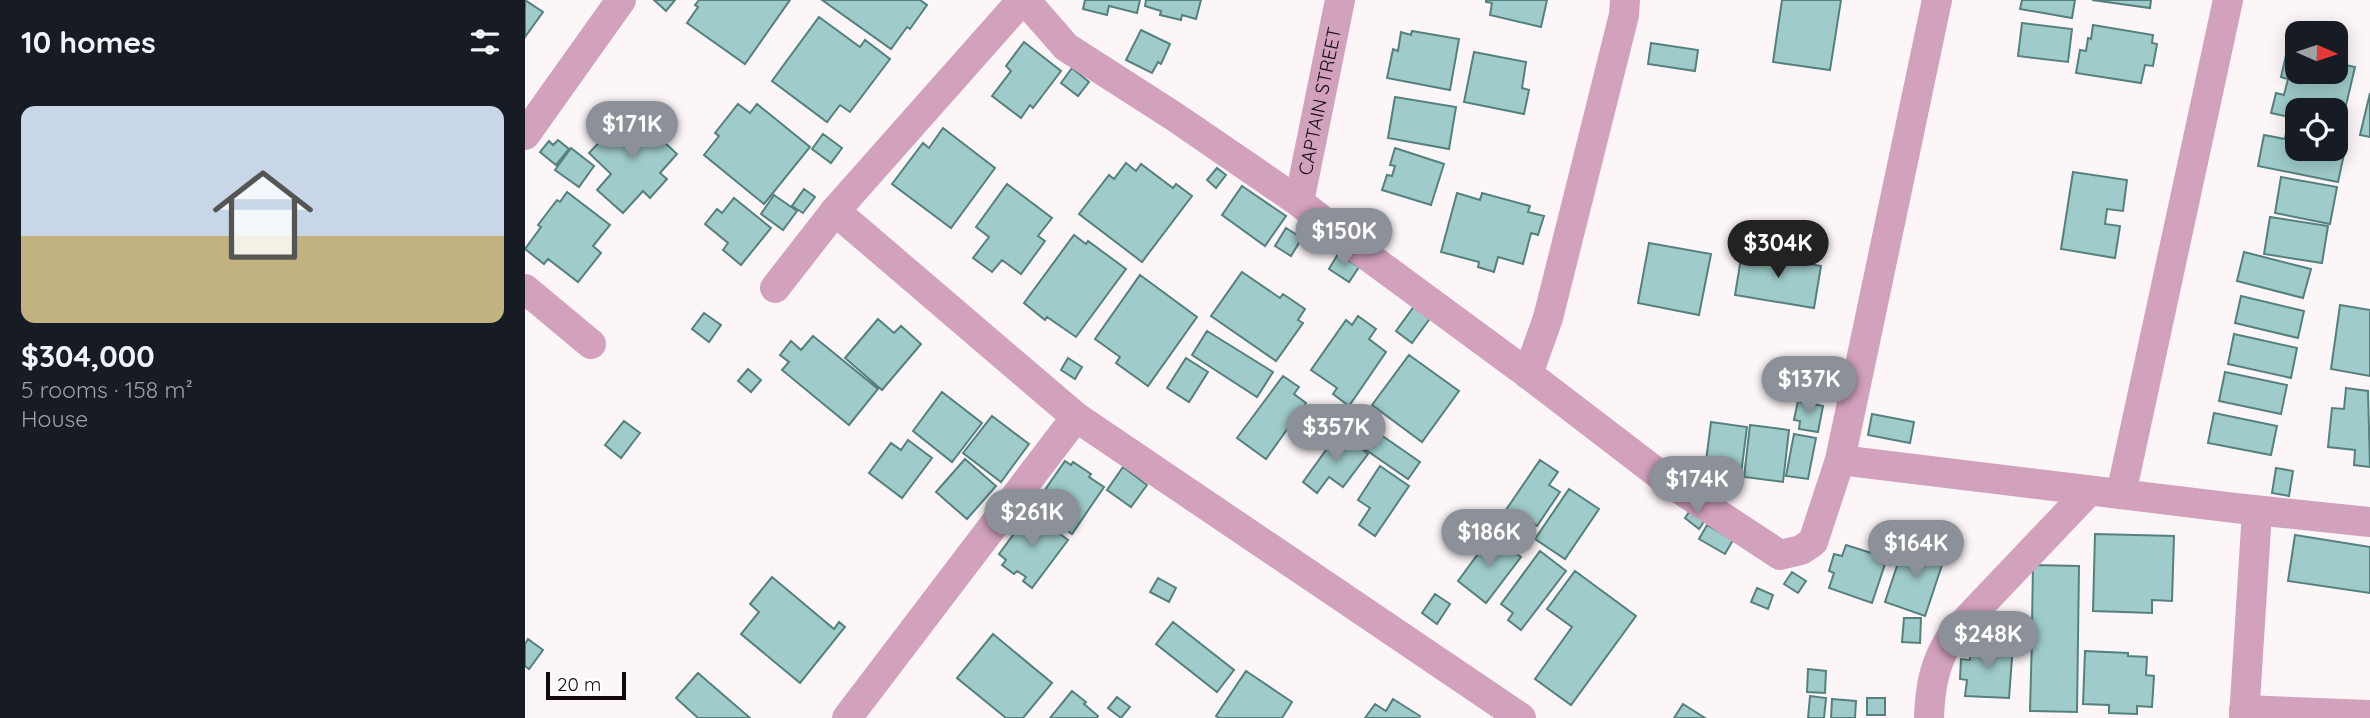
<!DOCTYPE html>
<meta charset="utf-8">
<style>
body{margin:0;font-family:Quicksand,sans-serif;background:#20242c;color:#f1f3f6;height:100vh;display:flex;flex-direction:column;font-size:26px;white-space:nowrap}
*{box-sizing:border-box;margin:0}
p{font-size:23px;color:#9ea1a6}
.icon{flex:none;width:38px;height:38px;fill:none;stroke:currentColor;stroke-width:2;stroke-linecap:round;stroke-linejoin:round}
.map{position:relative;flex:1;overflow:hidden}
.drawer{display:flex;flex-direction:column;background:#171b24;width:525px}
.drawer>*{flex:none}
.needle{width:46px;rotate:93deg}
.tools{position:absolute;left:1760px;top:21px;display:grid;gap:14px}
.tools a{display:grid;place-items:center;width:63px;height:63px;border-radius:14px;background:#171b24;box-shadow:0 4px 18px #0003;font-size:35px}
.scale{position:absolute;left:21px;bottom:18px;width:80px;box-sizing:border-box;padding-left:7px;border:4px solid #14090f;border-top:0;font-size:19px;line-height:24px;white-space:nowrap;color:#14090f;-webkit-text-stroke:5px #fff;paint-order:stroke}
.price{position:absolute;translate:-50% -60px;padding:0 16px;border-radius:24px;background:#8c9099;color:#fff;font-size:23px;line-height:46px;filter:drop-shadow(0 2px 4px #0008)}
.price::after{content:'';position:absolute;left:50%;top:42px;width:21px;height:16px;margin-left:-10px;background:inherit;clip-path:polygon(0 0,100% 0,50% 100%)}
.price.selected{background:#222;color:#fff}
ul{padding:0;list-style:none}
li{display:grid;align-content:center;gap:14px;height:371px;padding:0 21px}
li+li{border-top:2px solid #363941}
li span{display:grid;place-items:center;height:217px;border-radius:14px;color:#555}
li>.icon{margin-inline-start:auto}
span .icon{width:126px;height:126px;fill:#fffc;stroke-width:1}
li b{font-size:30px}
h2{display:flex;justify-content:space-between;align-items:center;height:84px;padding:0 21px;font-size:30px}
main{display:flex;flex:1;min-height:0}
.map>svg:first-child{display:block}
.building{fill:#9fccca;stroke:#55807e;stroke-width:2}
.lines{fill:none;stroke-linecap:round;stroke-linejoin:round}
.minor{stroke:#d2a1bc;stroke-width:30}
.labels{text-anchor:middle;stroke-width:5;stroke-linejoin:round;paint-order:stroke}
.street-label{font-size:19px;fill:#14090f;stroke:#fff}
</style>
<main>
<section class="drawer">
<h2>10 homes<svg class="icon" aria-label="filters" viewBox="0 0 24 24"><path d="M4 7h16M4 17h16"/><circle cx="9" cy="7" r="2"/><circle cx="15" cy="17" r="2"/></svg></h2>
<ul>
<li><span style="background:linear-gradient(#c9d6e8 60%,#c2b280 0)"><svg class="icon" aria-label="home" viewBox="0 0 24 24"><path d="M3 11l9-7 9 7M6 9v11h12V9"/></svg></span><div><b>$304,000</b><p>5 rooms · 158 m²</p><p>House</p></div></li>
</ul>
</section>
<div class="map">
<svg width="1845" height="718" viewBox="0 0 1845 718">
<rect width="100%" height="100%" fill="#fdf6f9"/>
<path class="building" d="M0 0 18 12 0 37Z
M129 0H150L141 11Z
M174 0H265L220 64 162 23 173 7 170 5Z
M297 0H395L402 5 385 29 382 27 366 49Z
M560 0H615L612 13 584 6 582 15 558 9Z
M621 0H676L671 19 657 15 656 20 635 15 636 11 620 6Z
M961 0H1022L1016 27 965 15 967 3 961 2Z
M1257 0H1316L1305 70 1248 62Z
M1497 0H1550L1547 18 1495 9Z
M1567 0H1626L1625 8Z
M294 17 335 47 340 40 365 59 325 112 315 105 302 122 247 81Z
M1497 23 1547 29 1543 62 1493 56Z
M1568 25 1628 35 1627 43 1632 44 1628 66 1620 65 1616 83 1551 73 1555 50 1561 51 1563 38 1566 39Z
M616 30 645 44 636 64 633 62 627 73 601 60Z
M887 31 934 39 925 90 862 78 868 49 873 51 876 32 886 35Z
M499 42 536 71 508 108 505 105 496 118 467 96 486 71 481 66Z
M1126 43 1173 50 1170 71 1123 64Z
M1762 51 1773 53V72H1811V63L1830 67 1814 135 1811 134V110H1773V119L1746 113 1751 93 1759 95 1763 79 1756 77Z
M949 52 1001 62 997 88 1004 90 999 114 939 102Z
M547 68 564 82 553 96 536 83Z
M1845 93V137L1835 135Z
M870 97 931 107 924 149 863 138Z
M213 104 225 113 232 104 285 147 239 204 179 155 194 136 190 133Z
M105 110 152 154 135 173 142 179 125 198 118 191 98 213 72 190 86 174 64 153Z
M1762 127 1773 129V149H1806V152L1819 154 1813 182 1733 166 1739 135 1760 139Z
M418 128 470 168 426 228 367 184 398 143 404 148Z
M298 134 317 148 306 163 287 149Z
M33 140 44 149 31 165 15 152 24 141 28 145Z
M46 148 69 166 54 187 30 170Z
M870 148 919 164 906 205 857 190 862 175 867 176 870 166 865 165Z
M601 163 611 171 616 164 648 188 651 184 667 196 617 262 554 214 584 175 589 179Z
M692 168 701 175 691 188 682 180Z
M1548 172 1602 180 1598 211 1582 209 1580 224 1595 226 1590 258 1536 249Z
M1756 177 1812 187 1805 224 1750 213Z
M482 184 527 218 513 236 520 241 496 274 477 260 467 272 448 258 464 237 451 227Z
M717 186 761 216 740 246 697 215Z
M279 189 290 197 278 213 267 206Z
M42 192 85 225 68 246 76 253 53 282 23 259 19 264 0 249 16 227 13 225 32 200 35 202Z
M932 193 955 200 957 193 1005 206 1003 212 1019 216 1013 235 1006 233 998 264 973 257 969 272 953 267 954 262 916 252Z
M249 195 272 211 258 230 236 214Z
M209 198 246 228 216 265 198 250 203 243 180 224 192 209 197 213Z
M1745 217 1803 226 1797 263 1739 254Z
M761 228 777 238 766 256 750 246Z
M549 235 561 244 563 241 601 269 551 337 522 317 520 320 499 303Z
M1124 243 1186 254 1174 315 1113 303Z
M1217 252 1296 266 1289 308 1210 295Z
M1719 252 1786 269 1778 298 1712 281Z
M813 254 834 267 824 282 804 269Z
M717 272 755 298 758 294 780 309 773 320 778 323 751 361 686 316Z
M615 275 672 317 623 386 591 363 595 357 570 339Z
M1716 296 1779 311 1773 338 1710 323Z
M890 305 906 317 887 343 871 331Z
M1815 305 1845 310V376L1806 369Z
M179 313 196 325 184 342 167 329Z
M833 316 851 329 844 339 861 352 824 406 808 394 812 388 786 370 821 320 827 325Z
M353 319 369 333 376 326 396 344 357 390 320 358Z
M682 331 748 372 732 397 667 355Z
M1709 334 1772 348 1766 378 1703 364Z
M288 336 353 389 324 425 257 370 264 362 255 355 266 341 276 350Z
M884 355 934 391 897 442 847 405Z
M543 358 557 367 550 379 536 370Z
M661 358 683 372 664 402 642 388Z
M223 369 236 380 226 392 213 381Z
M1700 372 1762 385 1756 414 1694 401Z
M758 376 774 387 769 394 781 403 741 459 712 438Z
M1821 388 1843 391 1845 467 1829 465 1830 450 1803 447 1807 408 1819 409Z
M417 392 457 423 427 462 388 431Z
M1273 401 1298 406 1293 432 1274 429 1275 421 1269 420Z
M1689 413 1752 426 1746 455 1683 443Z
M1347 414 1389 422 1385 443 1343 435Z
M467 416 504 444 476 482 438 453Z
M833 419 895 462 883 479 821 436Z
M99 421 115 433 96 458 80 445Z
M1186 422 1222 427 1216 474 1180 469Z
M1225 425 1264 430 1258 482 1219 477Z
M814 432 843 454 818 487 804 477 792 493 778 482Z
M1269 434 1291 438 1283 479 1261 476Z
M383 440 407 458 377 498 344 473 366 443 376 450Z
M440 459 471 486 442 519 411 492Z
M1015 460 1033 472 1024 485 1035 492 1012 526 1000 517 989 533 972 523Z
M540 461 546 465 548 462 566 474 564 477 579 487 547 534 508 507Z
M855 466 884 486 850 536 834 525 845 508 833 500Z
M598 467 622 485 606 507 582 490Z
M1751 468 1768 471 1764 496 1747 493Z
M1044 489 1074 509 1040 559 1010 539Z
M1170 503 1184 514 1174 529 1160 518Z
M505 512 543 540 507 588 498 581 501 577 492 571 489 574 477 565 481 560 474 554Z
M1182 525 1208 540 1200 554 1174 539Z
M1570 534 1649 536 1647 601 1627 600V613L1568 611Z
M967 535 996 557 961 603 933 581Z
M1770 535 1845 547V593L1763 581Z
M1321 545 1362 558 1347 603 1304 588 1309 573 1304 571 1309 554 1317 556Z
M1396 545 1421 553 1400 616 1360 602 1376 554 1391 559Z
M1015 551 1041 571 996 630 983 620 988 613 976 604Z
M1508 565 1554 566 1552 712 1505 711 1507 637H1496V624H1507Z
M1050 571 1111 616 1046 705 1010 679 1047 627 1022 609Z
M1267 572 1281 581 1273 593 1259 584Z
M247 577 309 629 314 622 320 627 275 683 216 634 234 612 225 604Z
M633 578 651 588 644 602 625 592Z
M1232 588 1248 595 1243 609 1226 602Z
M910 594 925 604 912 624 897 613Z
M1379 618H1396L1395 643 1377 642Z
M648 622 709 670 692 692 631 644Z
M468 634 527 683 498 718H481L432 678Z
M3 639 18 650 4 669 0 666V644Z
M1446 643 1488 645 1484 698 1440 696 1442 680 1435 679 1436 659 1445 660Z
M1560 651 1603 653V656L1622 657 1621 675 1629 676 1627 707 1612 706V714L1584 713V705L1558 704Z
M1283 669 1301 671 1300 693 1282 692Z
M721 671 767 702 757 718H694L691 716Z
M173 673 225 718H173L151 698Z
M547 691 561 702 559 704 573 716 572 718H525Z
M1285 696 1301 698 1299 718H1283Z
M592 697 605 707 596 718 583 708Z
M1342 698H1360V715H1342Z
M868 699 895 716 894 718H840L850 704 861 711Z
M1307 699 1331 701 1330 718H1306Z
M1158 704 1180 718H1149Z"/>
<g class="lines">
<g class="minor">
<path d="M500 0 541 47 650 117 774 202 833 249 1003 374 1144 482 1255 555 1276 550 1288 542 1315 460 1412 0"/>
<path d="M0 135 96 0"/>
<path id="s1" d="M774 202 815 0"/>
<path d="M310 211 551 417 996 718"/>
<path d="M250 288 310 211 497 0"/>
<path d="M0 289 66 344"/>
<path d="M1003 374 1023 318 1099 15 1100 0"/>
<path d="M1315 460 1710 508 1845 522"/>
<path d="M1596 494 1703 0"/>
<path d="M1719 710 1845 715"/>
<path d="M322 718 551 417"/>
<path d="M1404 718C1405 686 1410 659 1429 633L1564 491"/>
<path d="M1719 718 1732 511"/>
</g>
</g>
<g class="labels">
<g class="street-label">
<text dy="7" stroke="none"><textPath href="#s1" startOffset="103">CAPTAIN STREET</textPath></text>
</g>
</g>
</svg>
<div class="tools">
<a><svg class="needle" viewBox="-14 -14 28 28"><path d="M0-13l5 13h-10z" fill="#e53935"/><path d="M0 13l5-13h-10z" fill="#9ea1a6"/></svg></a>
<a><svg class="icon" aria-label="locate" viewBox="0 0 24 24"><circle cx="12" cy="12" r="6"/><path d="M12 2v4M12 18v4M2 12h4M18 12h4"/></svg></a>
</div>
<div class="scale">20 m</div>
<b class="price" style="left:107px;top:161px">$171K</b>
<b class="price" style="left:819px;top:268px">$150K</b>
<b class="price selected" style="left:1253px;top:280px">$304K</b>
<b class="price" style="left:1284px;top:416px">$137K</b>
<b class="price" style="left:811px;top:464px">$357K</b>
<b class="price" style="left:1172px;top:516px">$174K</b>
<b class="price" style="left:507px;top:549px">$261K</b>
<b class="price" style="left:964px;top:569px">$186K</b>
<b class="price" style="left:1391px;top:580px">$164K</b>
<b class="price" style="left:1463px;top:671px">$248K</b>
</div>
</main>
